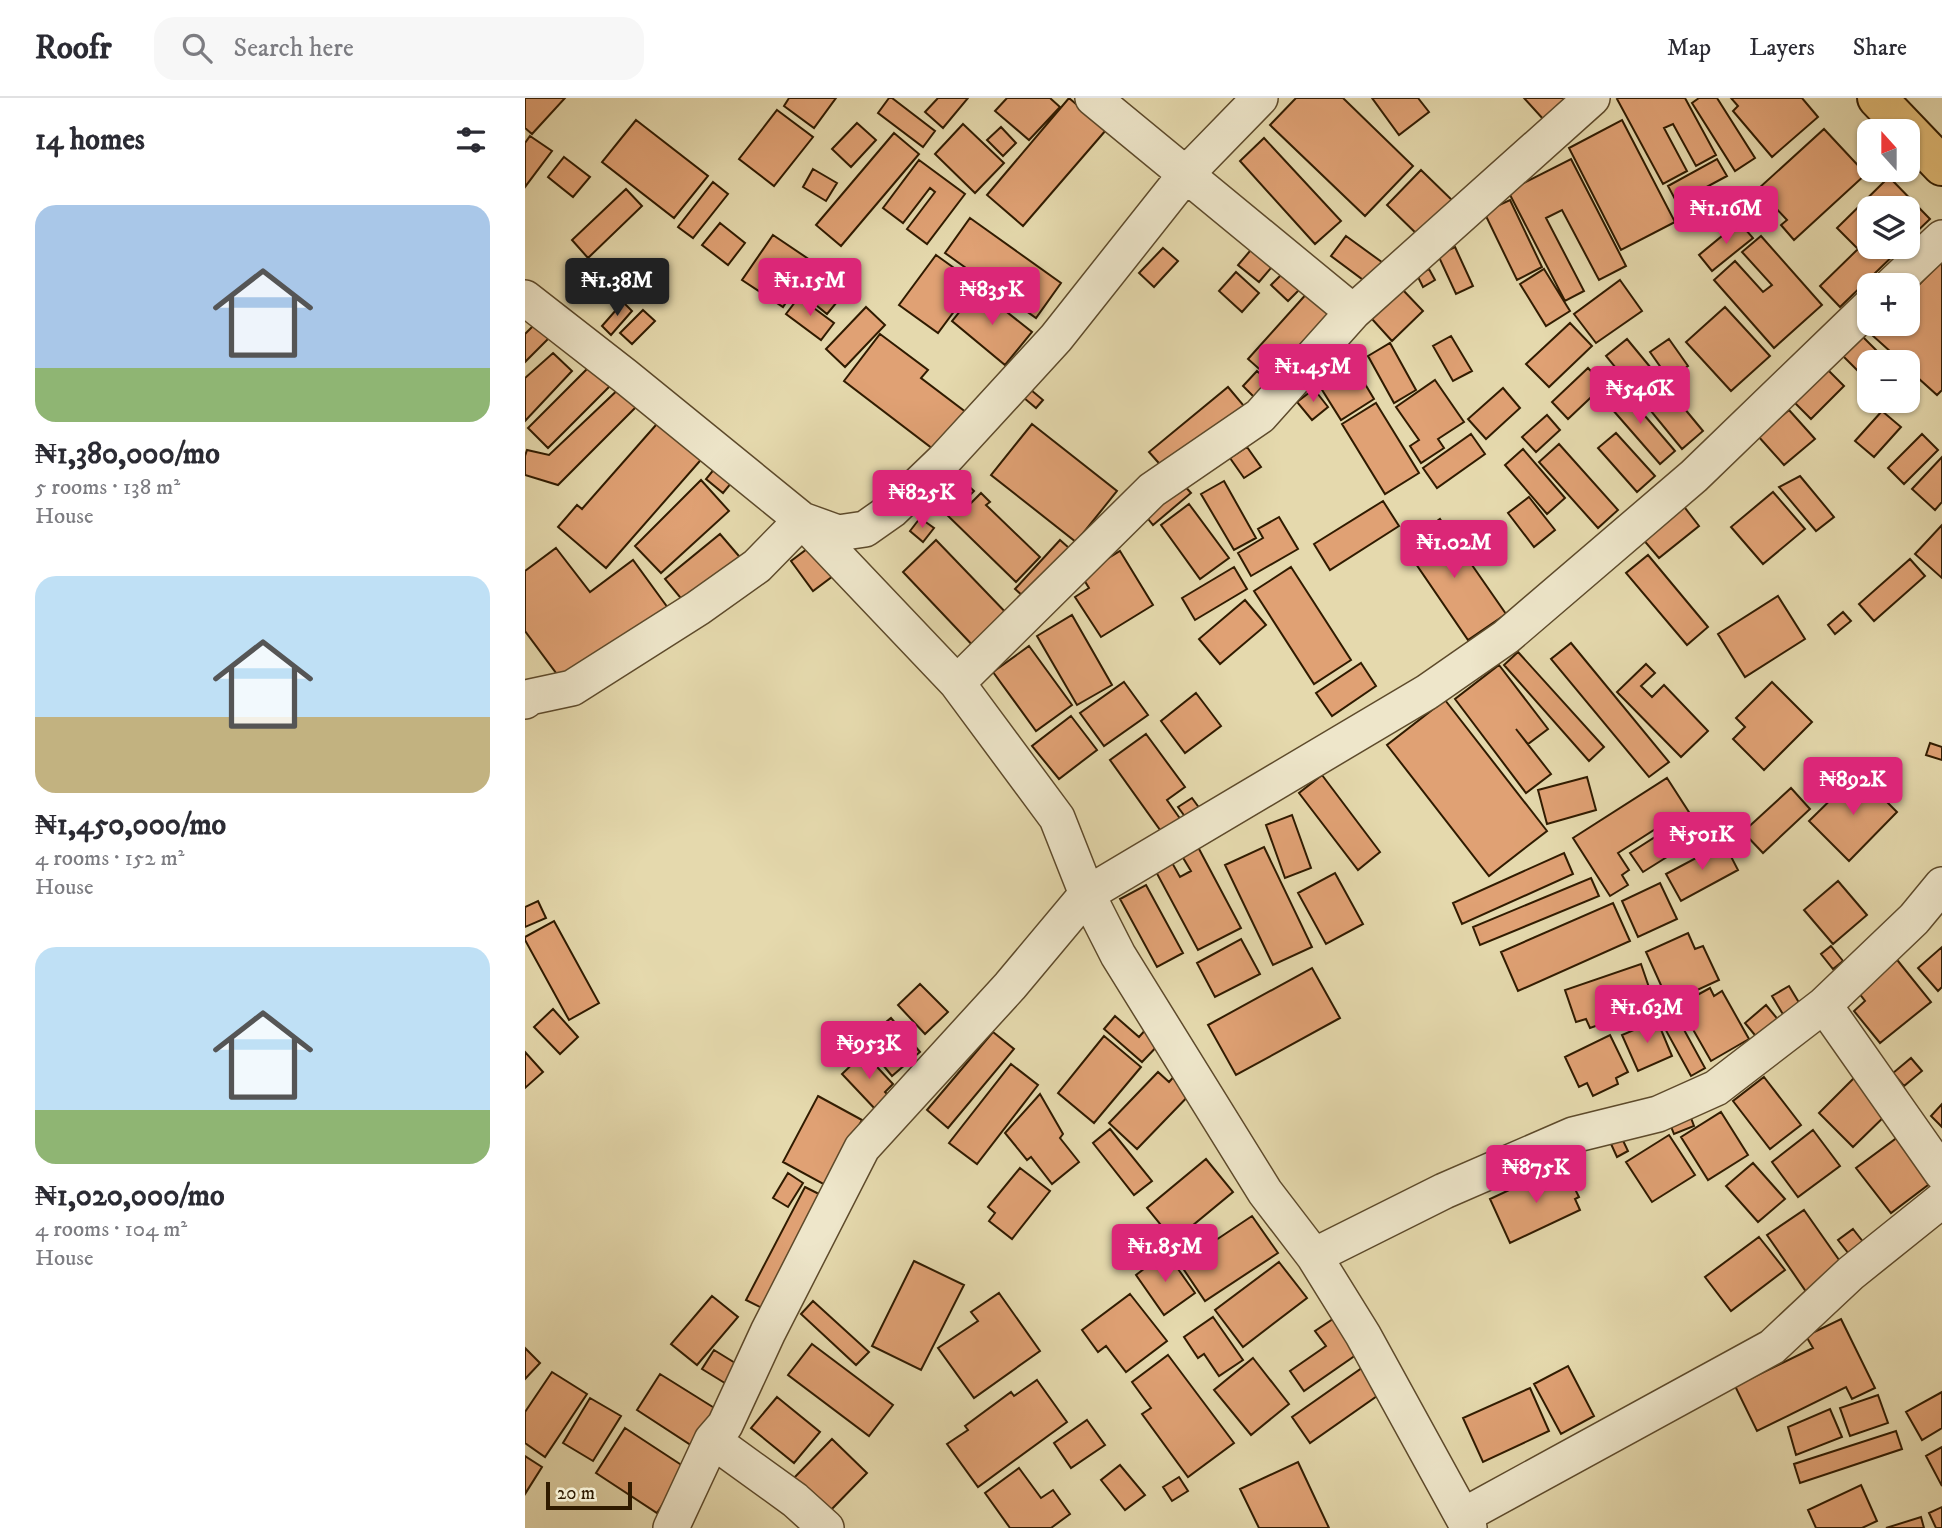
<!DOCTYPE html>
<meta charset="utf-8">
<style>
body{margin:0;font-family:"IM FELL DW Pica",serif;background:#f7f7f7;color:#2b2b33;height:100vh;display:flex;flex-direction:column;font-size:26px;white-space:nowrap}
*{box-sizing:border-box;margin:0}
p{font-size:23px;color:#7c7c81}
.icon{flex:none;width:38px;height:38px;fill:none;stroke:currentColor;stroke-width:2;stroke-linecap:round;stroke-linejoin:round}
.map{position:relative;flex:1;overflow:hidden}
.details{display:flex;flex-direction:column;background:#fff;width:525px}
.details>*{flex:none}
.needle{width:46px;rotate:339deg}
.controls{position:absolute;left:1332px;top:21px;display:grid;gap:14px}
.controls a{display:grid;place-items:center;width:63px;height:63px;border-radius:14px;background:#fff;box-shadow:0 2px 5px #0004;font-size:35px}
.scale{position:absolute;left:21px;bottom:18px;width:86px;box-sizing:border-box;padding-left:7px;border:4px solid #301b00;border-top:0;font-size:19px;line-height:24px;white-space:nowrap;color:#301b00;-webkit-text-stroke:5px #eee6ca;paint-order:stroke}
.price{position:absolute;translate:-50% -60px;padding:0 16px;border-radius:7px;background:#db2777;color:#fff;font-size:23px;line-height:46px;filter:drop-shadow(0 2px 4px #0008)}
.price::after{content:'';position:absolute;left:50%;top:42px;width:21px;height:16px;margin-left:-10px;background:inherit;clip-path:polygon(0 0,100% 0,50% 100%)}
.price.current{background:#222;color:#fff}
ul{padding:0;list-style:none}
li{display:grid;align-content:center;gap:14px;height:371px;padding:0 35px}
li span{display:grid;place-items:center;height:217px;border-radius:21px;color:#555}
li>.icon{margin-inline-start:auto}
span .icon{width:126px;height:126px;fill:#fffc;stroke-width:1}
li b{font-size:30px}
h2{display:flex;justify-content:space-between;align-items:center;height:84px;padding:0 35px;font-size:30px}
header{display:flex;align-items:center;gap:42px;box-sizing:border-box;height:98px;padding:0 35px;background:#fff;border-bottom:2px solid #e1e1e2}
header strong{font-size:33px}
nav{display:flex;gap:38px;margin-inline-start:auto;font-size:24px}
.search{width:490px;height:63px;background:#f7f7f7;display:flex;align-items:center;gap:18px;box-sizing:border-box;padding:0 24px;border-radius:21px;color:#7c7c81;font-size:26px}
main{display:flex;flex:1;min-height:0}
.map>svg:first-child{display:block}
.building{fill:#e0a174;stroke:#301b00;stroke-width:2}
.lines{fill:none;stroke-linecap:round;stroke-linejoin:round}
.minor-casing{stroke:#5d4a2b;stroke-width:38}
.major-casing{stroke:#301b00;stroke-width:42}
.minor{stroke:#eee6ca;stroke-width:35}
.major{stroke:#e2bc76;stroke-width:38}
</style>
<header>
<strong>Roofr</strong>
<div class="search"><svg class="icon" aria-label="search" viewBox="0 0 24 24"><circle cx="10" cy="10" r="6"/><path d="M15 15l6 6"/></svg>Search here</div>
<nav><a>Map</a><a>Layers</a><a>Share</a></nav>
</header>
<main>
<section class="details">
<h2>14 homes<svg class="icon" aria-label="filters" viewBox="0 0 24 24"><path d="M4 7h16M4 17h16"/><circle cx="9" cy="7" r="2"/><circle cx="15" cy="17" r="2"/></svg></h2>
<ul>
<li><span style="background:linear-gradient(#a9c7e8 75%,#8fb573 0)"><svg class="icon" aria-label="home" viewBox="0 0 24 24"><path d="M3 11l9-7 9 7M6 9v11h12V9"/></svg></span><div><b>₦1,380,000/mo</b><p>5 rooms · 138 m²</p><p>House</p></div></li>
<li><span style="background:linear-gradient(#bfe0f5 65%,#c2b280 0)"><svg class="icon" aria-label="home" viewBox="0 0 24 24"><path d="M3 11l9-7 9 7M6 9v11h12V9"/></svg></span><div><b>₦1,450,000/mo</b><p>4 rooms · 152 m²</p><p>House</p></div></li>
<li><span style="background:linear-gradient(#bfe0f5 75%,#8fb573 0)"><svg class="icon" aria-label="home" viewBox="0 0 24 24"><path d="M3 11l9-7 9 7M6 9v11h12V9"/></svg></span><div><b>₦1,020,000/mo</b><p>4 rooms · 104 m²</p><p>House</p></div></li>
</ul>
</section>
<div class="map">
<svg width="1417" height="1430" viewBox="0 0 1417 1430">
<rect width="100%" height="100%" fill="#e5d9ad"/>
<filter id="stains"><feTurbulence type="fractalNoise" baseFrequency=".00286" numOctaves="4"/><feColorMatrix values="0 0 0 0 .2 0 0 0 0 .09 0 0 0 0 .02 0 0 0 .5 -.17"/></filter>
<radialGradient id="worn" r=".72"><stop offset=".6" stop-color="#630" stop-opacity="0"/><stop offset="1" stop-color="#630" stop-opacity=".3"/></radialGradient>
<path class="building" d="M0 0H40L7 36 0 30Z
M264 0H311L289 30 259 8Z
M364 0H367L410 33 398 49 353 15Z
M413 0H443L418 30 400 14Z
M482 0H525L535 9 504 42 470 13Z
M544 0 581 32 498 128 462 97Z
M771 0H818L888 68 840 118 745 27Z
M847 0H893L904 14 874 37Z
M999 0H1043L1019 22Z
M1094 0H1160L1191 57 1171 68 1148 26 1139 30 1162 73 1138 86 1092 1Z
M1174 0H1192L1230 60 1210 73 1167 5Z
M1206 0H1277L1293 19 1247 59 1208 13 1213 8Z
M252 12 288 39 249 88 214 61Z
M111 22 183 78 149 120 77 64Z
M1097 22 1150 124 1096 152 1044 50Z
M332 25 351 42 326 69 307 51Z
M438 26 479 65 450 95 410 56Z
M476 29 491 45 478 58 462 42Z
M1299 31 1341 76 1269 142 1256 127 1262 122 1233 91Z
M369 35 394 56 316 148 291 127Z
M5 38 27 53 0 89V45Z
M739 40 816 123 790 146 715 63Z
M39 59 65 79 48 99 23 79Z
M1046 61 1101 168 1074 182 1037 112 1021 120 1059 193 1040 203 983 93Z
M1192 61 1202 78 1152 105 1143 88Z
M394 62 440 96 402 146 382 131 410 94 405 90 378 125 358 110Z
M288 71 312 85 301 103 278 89Z
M896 72 931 106 897 141 862 107Z
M1364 79 1405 121 1382 143V110H1344V149H1377L1315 209 1295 188 1333 151 1312 130Z
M188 84 203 96 168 140 153 129Z
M101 91 117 108 63 160 47 142Z
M985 102 1017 169 992 182 959 114Z
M445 120 536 185 511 220 420 155Z
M1214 124 1228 140 1187 173 1174 157Z
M195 125 220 145 203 167 177 147Z
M248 137 288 164 258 209 217 182Z
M821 138 865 170 849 190 806 158Z
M1236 138 1297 207 1249 250 1189 182 1210 163 1238 194 1247 187 1217 154Z
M731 146 752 163 734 184 713 167Z
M930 149 948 188 931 196 913 157Z
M638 150 653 163 629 189 614 175Z
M411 157 450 185 413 235 374 207Z
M1417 163V292L1412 297 1382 270V264H1377L1347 237 1358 226H1382V199Z
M294 169 322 192 302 216 274 193Z
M904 171 910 182 898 189 892 177Z
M1019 171 1045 213 1021 228 995 186Z
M761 172 778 188 763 203 746 187Z
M711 174 734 195 717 214 694 193Z
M1095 182 1117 213 1071 245 1049 216Z
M453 191 507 234 480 267 427 223Z
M877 191 898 213 867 243 847 221Z
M784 193 809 215 749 284 723 261Z
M274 199 309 225 296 242 261 216Z
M98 204 107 213 86 237 77 228Z
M341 209 360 227 320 269 301 251Z
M1200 209 1245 258 1206 293 1161 244Z
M118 212 130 223 107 246 95 235Z
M1045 225 1067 248 1024 289 1001 266Z
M10 226 24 240 0 264V236Z
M355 236 403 272 396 280 442 315 412 354 319 283Z
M1336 237 1353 254 1334 274 1317 257Z
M926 238 947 273 928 283 908 248Z
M1102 241 1178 333 1157 351 1081 258Z
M1144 241 1163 268 1144 281 1125 254Z
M865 245 891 292 869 305 843 258Z
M28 255 47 273 0 323V280Z
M71 262 91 282 23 350 3 330Z
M828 266 849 301 816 322 794 287Z
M1300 269 1319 288 1286 321 1267 302Z
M1063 270 1079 287 1043 321 1027 304Z
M732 273 748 287 733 303 718 288Z
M910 282 939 324 913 341 919 350 896 365 885 348 894 342 871 309Z
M99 286 117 303 33 387 0 377V358L2 352 24 357Z
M703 289 719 308 640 372 624 354Z
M978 290 995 310 961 341 943 321Z
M1096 290 1150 353 1135 366 1080 303Z
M789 291 803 309 787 322 772 304Z
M506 292 518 302 511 310 499 300Z
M851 305 894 375 860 396 817 326Z
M1264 312 1290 341 1259 367 1233 338Z
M1357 313 1376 329 1349 359 1330 343Z
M1022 317 1035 332 1011 354 997 339Z
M138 319 181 356 81 470 33 429 52 407 57 411Z
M507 326 592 393 551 444 466 377Z
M1091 335 1130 378 1112 394 1073 350Z
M946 336 960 356 912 390 898 370Z
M1397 336 1413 352 1379 386 1363 370Z
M1034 346 1093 412 1073 430 1014 364Z
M722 349 736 369 719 380 705 360Z
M998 351 1040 400 1022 416 980 367Z
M1417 359V404L1410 412 1387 391Z
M195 364 212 378 198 395 181 381Z
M1275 378 1309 419 1291 433 1254 389Z
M176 382 204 413 136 475 110 448Z
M437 382 449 393 442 400 431 388Z
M699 383 731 440 709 452 676 396Z
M657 385 666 395 628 427 620 417Z
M1248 394 1280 431 1238 466 1206 429Z
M456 395 465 404 461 407 515 459 491 484 419 414 431 401 441 410Z
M1004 399 1030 432 1009 449 983 415Z
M858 403 874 428 805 472 789 446Z
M664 406 704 460 675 481 636 427Z
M1157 406 1174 428 1134 460 1116 439Z
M754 419 773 451 726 478 713 455 738 440 733 431Z
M395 420 409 430 398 444 385 433Z
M915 421 981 516 943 542 878 447Z
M1417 427V480L1390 456Z
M195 436 219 464 164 510 140 481Z
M411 442 487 521 453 553 378 474Z
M535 442 553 458 508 507 490 491Z
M290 445 312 475 288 493 266 463Z
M31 450 65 494 108 462 143 510 40 587 0 533V473Z
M595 453 628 507 576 539 550 499 564 490 556 477Z
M1123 457 1183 529 1162 547 1101 475Z
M1385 461 1400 478 1349 523 1334 506Z
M709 469 722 491 670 522 657 500Z
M766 469 826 562 789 586 729 493Z
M1253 498 1280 541 1220 579 1193 536Z
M720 502 741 527 695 566 674 541Z
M1318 514 1326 523 1310 536 1303 527Z
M547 517 587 587 552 607 512 538Z
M1046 545 1144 664 1124 679 1026 561Z
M504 548 547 607 511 633 468 574Z
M993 554 1079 649 1064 663 979 567Z
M836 565 851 588 807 618 791 595Z
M1121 566 1130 575 1116 588 1127 599 1139 587 1183 633 1156 659 1092 594Z
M974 567 1023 631 1003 646 991 631 1026 676 1001 695 930 601Z
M599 584 623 617 579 648 555 615Z
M1247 584 1287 624 1239 672 1208 641 1220 629 1211 620Z
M671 595 696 628 660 655 636 623Z
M920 602 1022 733 964 778 862 647Z
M546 618 572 652 534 681 507 648Z
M621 636 660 689 642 702 656 722 638 736 585 662Z
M1405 645 1417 649V662L1401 657Z
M1333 675 1372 714 1324 763 1284 723Z
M797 677 855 754 833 772 774 695Z
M1062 679 1071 712 1022 726 1013 692Z
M1142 680 1169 722 1160 727 1154 716 1093 755 1104 772 1097 777 1103 787 1085 798 1048 740Z
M1266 690 1285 711 1238 755 1218 734Z
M667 700 675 711 661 720 653 709Z
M767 717 786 770 760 780 741 727Z
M1152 725 1158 735 1170 727 1177 737 1118 774 1105 755Z
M1199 745 1213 772 1156 803 1141 776Z
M673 749 716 830 673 852 629 770 645 761 655 779 666 773 657 758Z
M739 749 787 849 748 867 700 767Z
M1039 755 1048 776 937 826 928 805Z
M810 775 838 826 801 846 773 795Z
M1066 780 1074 798 955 847 948 829Z
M1313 783 1342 817 1308 846 1279 812Z
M1135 785 1152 821 1113 839 1097 803Z
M621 787 658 855 632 869 595 801Z
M13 803 21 820 0 829V809Z
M1088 805 1105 843 993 893 976 854Z
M29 823 74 905 44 922 0 842V839Z
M1163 835 1170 851 1178 848 1194 882 1144 905 1121 854Z
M716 841 735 876 690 899 672 865Z
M1306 848 1318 863 1308 871 1296 856Z
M1417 849V889L1413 893 1393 870Z
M1369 858 1406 904 1355 945 1329 913 1340 903 1330 890Z
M1116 866 1130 907 1065 930 1061 921 1051 924 1040 892Z
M787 870 815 920 711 977 683 927Z
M395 886 423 914 400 936 373 907Z
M1264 888 1276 908 1259 918 1247 898Z
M1185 890 1189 898 1197 893 1224 941 1186 963 1154 907Z
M1241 907 1255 924 1234 942 1220 925Z
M28 911 53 939 35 956 9 929Z
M590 918 614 939 623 929 638 942 617 964 579 931Z
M1152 919 1180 970 1166 978 1138 927Z
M366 920 395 954 367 978 338 943Z
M1132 922 1147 958 1113 973 1097 937Z
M468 934 489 951 423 1030 402 1012Z
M1085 937 1103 974 1091 980 1093 986 1068 998 1062 985 1054 989 1040 959Z
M579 938 616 969 569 1025 533 995Z
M0 954 18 974 0 990Z
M339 955 368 986 360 994 366 1000 352 1013 317 976Z
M1386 960 1397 973 1379 988 1368 975Z
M486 966 513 987 452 1066 424 1045Z
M654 973 672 989 612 1051 584 1025 633 974 644 984Z
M1331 978 1365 1013 1328 1049 1294 1015Z
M1239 979 1276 1027 1245 1051 1208 1003Z
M515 996 538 1036 535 1040 554 1064 527 1086 506 1059 502 1062 480 1035Z
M293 998 337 1022 302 1088 258 1064Z
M1417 1006V1029L1406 1018Z
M1163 1012 1169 1028 1149 1036 1143 1021Z
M1196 1014 1223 1057 1183 1082 1156 1039Z
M1092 1030 1103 1053 1092 1059 1081 1035Z
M585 1031 627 1083 609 1097 568 1045Z
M1288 1032 1315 1068 1273 1099 1247 1064Z
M1144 1037 1170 1077 1127 1104 1101 1064Z
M1373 1039 1407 1084 1366 1115 1331 1070Z
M681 1061 708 1094 633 1156 620 1140 636 1127 622 1110Z
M1228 1065 1260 1101 1233 1124 1201 1088Z
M495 1070 525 1093 487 1141 464 1123 470 1115 463 1109Z
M1029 1071 1033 1079 1042 1075 1054 1099 1050 1101 1055 1112 985 1145 965 1101Z
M263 1075 278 1085 263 1109 248 1100Z
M280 1089 300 1099 241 1212 221 1202Z
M1279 1112 1319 1169 1282 1195 1242 1137Z
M727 1118 753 1155 680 1203 655 1166Z
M1328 1131 1339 1145 1324 1156 1313 1142Z
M1234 1139 1260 1172 1206 1213 1180 1179Z
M641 1154 670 1195 639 1217 611 1177Z
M389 1163 439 1187 396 1272 347 1248Z
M754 1164 782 1200 718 1249 690 1212Z
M474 1195 515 1253 449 1300 413 1250 453 1223 446 1214Z
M605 1196 642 1243 601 1274 581 1248 573 1254 557 1232Z
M187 1198 213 1219 172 1267 146 1246Z
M288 1203 344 1254 331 1267 276 1216Z
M817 1215 841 1250 779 1293 765 1273 801 1248 790 1233Z
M688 1219 718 1262 694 1278 679 1256 673 1260 659 1239Z
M1316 1221 1350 1290 1327 1301 1321 1289 1232 1333 1210 1288 1288 1250 1281 1238Z
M287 1246 368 1307 344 1338 263 1277Z
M0 1250 15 1265 0 1281Z
M189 1252 215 1268 203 1287 177 1271Z
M643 1257 709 1345 663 1379 617 1316 626 1310 607 1284Z
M728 1260 764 1306 726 1337 689 1292Z
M844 1265 862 1291 785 1345 767 1319Z
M1043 1268 1069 1318 1036 1336 1009 1286Z
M27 1274 62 1296 20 1359 0 1345V1314Z
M135 1276 199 1316 175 1353 112 1312Z
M512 1282 542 1324 453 1389 422 1346 443 1332 440 1328 486 1294 489 1298Z
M1005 1290 1024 1333 958 1364 938 1320Z
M1417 1294V1330L1397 1342 1381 1314Z
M1353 1297 1363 1325 1325 1338 1315 1310Z
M252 1299 295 1334 269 1365 226 1330Z
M65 1300 96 1318 68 1363 38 1345Z
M1305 1311 1317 1339 1271 1357 1263 1329Z
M562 1322 580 1347 546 1370 529 1345Z
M100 1330 161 1370 132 1415 71 1375Z
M1371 1333 1377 1351 1275 1385 1269 1366Z
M307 1341 342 1375 301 1417 266 1383Z
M1417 1349V1388L1401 1358Z
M0 1358 17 1369 0 1396Z
M773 1364 804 1430H734L715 1391Z
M595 1367 620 1397 600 1412 576 1382Z
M494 1370 516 1400 528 1392 545 1416 526 1430H485L460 1395Z
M654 1379 663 1393 647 1403 638 1389Z
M1336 1387 1352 1423 1337 1430H1291L1283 1412Z
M1417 1409V1430H1411L1404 1415Z
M1396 1419 1399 1430H1361Z"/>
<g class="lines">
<g class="minor-casing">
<path id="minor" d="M568 0 828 214 1067 0
M1367 187 1417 140
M0 200 100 278 277 422 432 585 532 720 562 796 593 857 740 1094 789 1158 838 1237 944 1430
M432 585 627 392 735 318 828 214
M0 603 5 599 47 590 173 510 232 468 277 422 313 435 340 431 367 412 419 362 531 240 661 76 735 0
M1299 907 1417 1075
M789 1158 919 1093 1048 1037 1133 1016 1191 990 1299 907 1389 821 1417 787
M187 1342 270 1402 301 1430
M938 1418 1247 1249 1326 1175 1417 1102
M146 1430 187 1342 200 1327 243 1234 337 1050 485 888 562 796 902 594 981 539 1169 378 1344 209"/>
</g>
<g class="major-casing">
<path id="major" d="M1352 0 1417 68"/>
</g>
<use href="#minor" class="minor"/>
<use href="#major" class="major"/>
</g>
<rect width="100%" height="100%" filter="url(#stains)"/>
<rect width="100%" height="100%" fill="url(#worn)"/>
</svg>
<div class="controls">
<a><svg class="needle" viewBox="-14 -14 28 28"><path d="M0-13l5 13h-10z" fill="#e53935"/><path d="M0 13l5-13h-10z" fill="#7c7c81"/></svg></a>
<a><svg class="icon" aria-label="layers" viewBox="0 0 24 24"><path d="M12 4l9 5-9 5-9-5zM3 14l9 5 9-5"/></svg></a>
<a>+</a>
<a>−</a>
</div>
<div class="scale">20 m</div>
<b class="price" style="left:1201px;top:148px">₦1.16M</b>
<b class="price current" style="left:92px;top:220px">₦1.38M</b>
<b class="price" style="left:285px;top:220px">₦1.15M</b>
<b class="price" style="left:467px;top:229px">₦835K</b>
<b class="price" style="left:788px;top:306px">₦1.45M</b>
<b class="price" style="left:1115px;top:328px">₦546K</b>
<b class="price" style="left:397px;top:432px">₦825K</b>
<b class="price" style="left:929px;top:482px">₦1.02M</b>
<b class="price" style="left:1328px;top:719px">₦892K</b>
<b class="price" style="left:1177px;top:774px">₦501K</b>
<b class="price" style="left:1122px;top:947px">₦1.63M</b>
<b class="price" style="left:344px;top:983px">₦953K</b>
<b class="price" style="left:1011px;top:1107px">₦875K</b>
<b class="price" style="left:640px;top:1186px">₦1.85M</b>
</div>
</main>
